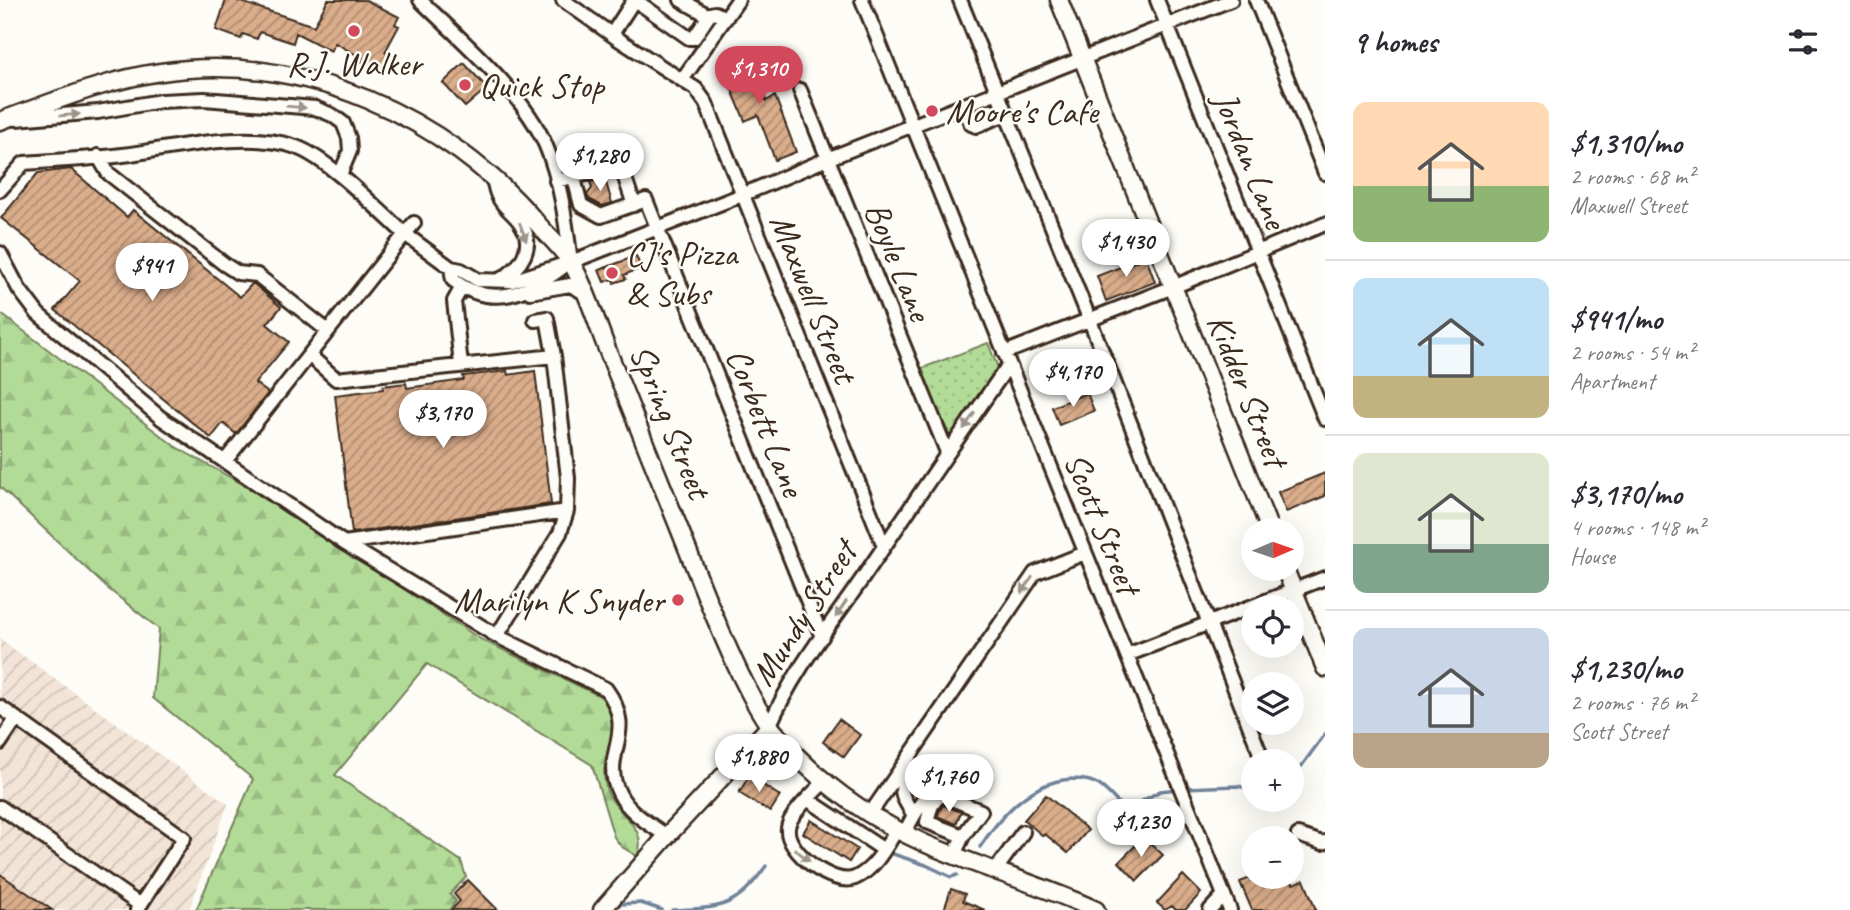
<!DOCTYPE html>
<meta charset="utf-8">
<style>
body{margin:0;font-family:Caveat,sans-serif;background:#f7f7f7;color:#2b2b33;height:100vh;display:flex;flex-direction:column;font-size:26px;white-space:nowrap}
*{box-sizing:border-box;margin:0}
p{font-size:23px;color:#7c7c81}
.icon{flex:none;width:38px;height:38px;fill:none;stroke:currentColor;stroke-width:2;stroke-linecap:round;stroke-linejoin:round}
.map{position:relative;flex:1;overflow:hidden}
.drawer{display:flex;flex-direction:column;background:#fff;width:525px}
.drawer>*{flex:none}
.needle{width:46px;rotate:88deg}
.buttons{position:absolute;left:1241px;top:518px;display:grid;gap:14px}
.buttons a{display:grid;place-items:center;width:63px;height:63px;border-radius:50%;background:#fff;box-shadow:0 7px 28px #0002;font-size:35px}
.price{position:absolute;translate:-50% -60px;padding:0 16px;border-radius:24px;background:#fff;color:#222;font-size:23px;line-height:46px;filter:drop-shadow(0 2px 4px #0008)}
.price::after{content:'';position:absolute;left:50%;top:42px;width:21px;height:16px;margin-left:-10px;background:inherit;clip-path:polygon(0 0,100% 0,50% 100%)}
.price.active{background:#d1495b;color:#fff}
ul{padding:0;list-style:none}
li{display:flex;align-items:center;gap:21px;height:175px;padding:0 28px}
li+li{border-top:2px solid #e1e1e2}
li span{display:grid;place-items:center;flex:none;width:196px;height:140px;border-radius:14px;color:#555}
li>.icon{margin-inline-start:auto}
span .icon{width:84px;height:84px;fill:#fffc;stroke-width:1}
li b{font-size:30px}
h2{display:flex;justify-content:space-between;align-items:center;height:84px;padding:0 28px;font-size:30px}
main{display:flex;flex:1;min-height:0}
.map>svg:first-child{display:block}
.industrial{fill:url(#industrial-furrows)}
.grass{fill:url(#grass-dots);stroke:#76825b;stroke-width:2}
.forest{fill:url(#forest-firs);stroke:#76825b;stroke-width:2}
.lines{fill:none;stroke-linecap:round;stroke-linejoin:round}
.stream{stroke:#70839a;stroke-width:3.5}
.building{fill:url(#building-hatch);stroke:#3b2a1e;stroke-width:2}
.minor-casing{stroke:#3b2a1e;stroke-width:18}
.major-casing{stroke:#3b2a1e;stroke-width:21}
.minor{stroke:#fdfcf7;stroke-width:12}
.major{stroke:#fdfcf7;stroke-width:16}
.oneway{fill:#9c938a}
.poi-dot{fill:#d1495b;stroke:#fdfcf7;stroke-width:2.5}
.labels{text-anchor:middle;stroke-width:5;stroke-linejoin:round;paint-order:stroke}
.poi-label{font-size:35px;fill:#3b2a1e;stroke:#fdfcf7;text-anchor:start}
.street-label{font-size:35px;fill:#3b2a1e;stroke:#fdfcf7}
</style>
<main>
<div class="map">
<svg width="1325" height="910" viewBox="0 0 1325 910">
<defs>
<pattern id="industrial-furrows" width="10" height="10" patternUnits="userSpaceOnUse" patternTransform="scale(1.75)"><rect width="10" height="10" fill="#f2e4d7"/><path d="M-1 1l2-2M0 10L10 0M9 11l2-2" fill="none" stroke="#d0c4b8"/></pattern>
<pattern id="grass-dots" width="8" height="8" patternUnits="userSpaceOnUse" patternTransform="scale(1.75)"><rect width="8" height="8" fill="#b2db98"/><path d="M2 2h.1M6 6h.1" fill="none" stroke="#9abc83" stroke-width="1.8" stroke-linecap="round"/></pattern>
<pattern id="forest-firs" width="22" height="20" patternUnits="userSpaceOnUse" patternTransform="scale(1.75)"><rect width="22" height="20" fill="#b2db98"/><path d="M5 1l3.5 6h-7zM16 11l3.5 6h-7z" fill="#9abc83"/></pattern>
<pattern id="building-hatch" width="6" height="6" patternUnits="userSpaceOnUse" patternTransform="scale(1.75)"><rect width="6" height="6" fill="#daad8b"/><path d="M-1 1l2-2M0 6l6-6M5 7l2-2" fill="none" stroke="#b28d71"/></pattern>
</defs>
<rect width="100%" height="100%" fill="#fdfcf7"/>
<filter id="ink" filterUnits="userSpaceOnUse"><feTurbulence type="fractalNoise" baseFrequency=".0143" numOctaves="2"/><feDisplacementMap in="SourceGraphic" scale="14" xChannelSelector="R" yChannelSelector="G"/><feConvolveMatrix kernelMatrix="1 2 1 2 8 2 1 2 1" color-interpolation-filters="sRGB"/></filter>
<g filter="url(#ink)">
<path class="industrial" d="M0 639 228 804 189 910H0Z"/>
<path class="grass" d="M988 343 998 368 951 437 938 424 917 370Z"/>
<path class="forest" d="M0 313 176 447 242 484 482 640 602 697C631 737 594 752 607 791 615 814 650 827 637 856L622 847 614 837 592 765 427 664 335 775 461 861 466 877 450 894 456 901 449 910H196L253 779 153 698 159 629 106 587 0 487Z"/>
<g class="lines">
<path class="stream" d="M1292 779 1325 734
M1185 788 1237 786 1253 789
M980 847C1001 815 1032 780 1073 779 1082 779 1091 780 1099 785 1108 791 1115 800 1123 808L1135 805 1160 791 1178 789
M893 854 926 865 951 877 957 875
M614 910 620 904 641 903 662 910
M672 910C722 908 736 908 766 866"/>
</g>
<path class="building" d="M226 0H235L314 26 328 0H366L399 17 395 24 399 26 385 52 391 55 384 68 374 63 372 67 360 61 362 58 335 43 331 51 296 33 293 43 260 32 257 39 243 34 241 39 216 30Z
M748 55 766 101 775 96 796 152 775 160 758 115 745 121 722 66Z
M464 63 487 88 465 107 443 83Z
M71 169 127 217 133 210 240 297 253 283 281 307 267 324 289 342 255 383 268 393 236 434 223 423 211 438 55 310 80 281 1 218 38 173Z
M605 179 612 203 602 206 589 199 587 195 592 188 590 182Z
M636 256 641 268 624 275 626 279 614 283 613 279 604 282 599 270Z
M1146 257 1155 282 1106 301 1097 276Z
M507 371 508 375 535 371 551 504 352 533 335 395 383 389V386L406 383 407 388 464 380 463 376Z
M1087 393 1094 411 1059 425 1052 407Z
M1325 473V496L1286 512 1278 492Z
M839 719 860 735 844 757 823 742Z
M749 776 780 796 770 812 739 793Z
M1046 795 1088 830 1068 853 1045 834 1043 836 1024 820Z
M943 805 961 812 956 824 937 816Z
M811 820 857 849 849 862 803 833Z
M1144 837 1163 855 1137 881 1119 862Z
M0 874 52 910H0Z
M1183 875 1201 893 1185 910H1176L1172 906 1165 910 1157 903Z
M1253 877H1290L1293 884 1304 880 1316 910H1252L1240 882Z
M468 880 498 910H451L460 901 454 894Z
M951 889 965 894 963 901 985 910H944Z"/>
<g class="lines">
<g class="minor-casing">
<path id="minor" d="M420 0C461 40 524 93 546 146 561 181 566 224 571 262
M563 0 618 39 696 89 706 103 884 546
M635 0 689 38H694L710 14 715 13 726 18
M681 0 709 16
M862 0 1230 910
M960 0 1089 318 1260 753 1268 761
M1157 0 1325 419
M1256 0 1325 173
M612 34 634 0
M682 80 738 0
M800 90 947 452
M964 106 971 124 976 126 1006 114
M16 119 98 112 161 101 204 99 315 108 332 115 343 123 349 138 350 151 340 175
M98 156 108 173 224 264 238 273 257 275 328 331
M493 176C494 183 495 192 499 198 504 208 515 214 521 224 536 246 521 268 501 279
M574 178 581 205 601 216 646 200 822 637
M556 181 621 166 634 205
M0 190 24 163C59 160 96 159 131 154 180 147 248 130 296 147 329 159 378 210 405 234L225 461
M414 223 405 234 451 268 461 270 478 280 512 281 571 262 742 195 827 159 1231 0
M0 253 19 289 38 314 161 418 344 543 497 636 606 689C639 734 599 754 619 793 628 812 649 824 667 836
M451 268 453 280C491 309 527 294 562 268
M530 292 570 285 585 293
M1004 353 1173 287 1325 224
M309 355 336 379 554 356
M461 365 454 301 462 287
M344 543 567 511
M497 636 560 533 567 511 568 478 554 356 547 318 535 320
M1127 655 1325 578
M0 707 184 838 137 910
M769 727C791 675 828 628 860 582 909 510 958 437 1008 366
M0 743 16 719
M898 773 924 786 927 793C920 807 911 818 905 833
M905 778C898 794 905 800 913 814
M825 781C815 792 789 814 788 828 785 852 834 887 855 878 875 869 886 847 897 829
M807 799 884 850
M0 807 140 905
M870 814 1035 573 1085 553
M1298 835 1322 843 1325 842
M954 855 963 836 981 811 942 795C931 801 930 811 927 822L963 836
M995 871 1023 832
M1210 910 1224 895"/>
</g>
<g class="major-casing">
<path id="major" d="M1059 0 1270 530
M0 121C53 102 105 80 161 72 302 51 446 116 537 223 548 236 563 249 572 264 587 290 596 321 607 349 629 403 651 458 673 513 695 567 715 623 741 676 750 693 759 714 772 729 813 778 866 817 924 843 980 868 1040 884 1096 910
M1285 569 1325 668
M602 910 667 836 769 727"/>
</g>
<use href="#minor" class="minor"/>
<use href="#major" class="major"/>
</g>
<defs><path id="oneway-solid" d="M-6-.8H1V-3.2L6.5 0L1 3.2V.8H-6Z" transform="scale(1.75)"/></defs>
<g class="oneway">
<use href="#oneway-solid" transform="translate(296 107) rotate(5)"/>
<use href="#oneway-solid" transform="translate(70 115) rotate(-5)"/>
<use href="#oneway-solid" transform="translate(523 232) rotate(70)"/>
<use href="#oneway-solid" transform="translate(969 421) rotate(125)"/>
<use href="#oneway-solid" transform="translate(1027 585) rotate(124)"/>
<use href="#oneway-solid" transform="translate(841 609) rotate(124)"/>
<use href="#oneway-solid" transform="translate(802 855) rotate(40)"/>
</g>
</g>
<g class="poi-dot">
<circle cx="354" cy="31" r="7"/>
<circle cx="465" cy="85" r="7"/>
<circle cx="932" cy="111" r="7"/>
<circle cx="612" cy="273" r="7"/>
<circle cx="678" cy="600" r="7"/>
</g>
<g class="labels">
<g class="poi-label">
<text x="354" y="75" text-anchor="middle">R.J. Walker</text>
<text x="479" y="97">Quick Stop</text>
<text x="946" y="123">Moore's Cafe</text>
<text x="626" y="265">CJ's Pizza<tspan x="626" dy="40">&amp; Subs</tspan></text>
<text x="664" y="612" text-anchor="end">Marilyn K Snyder</text>
</g>
<g class="street-label">
<text transform="translate(1251 160) rotate(68)" y="12">Jordan Lane</text>
<text transform="translate(899 261) rotate(68)" y="12">Boyle Lane</text>
<text transform="translate(814 298) rotate(68)" y="12">Maxwell Street</text>
<text transform="translate(1248 390) rotate(68)" y="12">Kidder Street</text>
<text transform="translate(671 421) rotate(68)" y="12">Spring Street</text>
<text transform="translate(766 422) rotate(68)" y="12">Corbett Lane</text>
<text transform="translate(1103 523) rotate(68)" y="12">Scott Street</text>
<text transform="translate(803 613) rotate(-57)" y="12">Mundy Street</text>
</g>
</g>
</svg>
<div class="buttons">
<a><svg class="needle" viewBox="-14 -14 28 28"><path d="M0-13l5 13h-10z" fill="#e53935"/><path d="M0 13l5-13h-10z" fill="#7c7c81"/></svg></a>
<a><svg class="icon" aria-label="locate" viewBox="0 0 24 24"><circle cx="12" cy="12" r="6"/><path d="M12 2v4M12 18v4M2 12h4M18 12h4"/></svg></a>
<a><svg class="icon" aria-label="layers" viewBox="0 0 24 24"><path d="M12 4l9 5-9 5-9-5zM3 14l9 5 9-5"/></svg></a>
<a>+</a>
<a>−</a>
</div>
<b class="price active" style="left:759px;top:106px">$1,310</b>
<b class="price" style="left:600px;top:193px">$1,280</b>
<b class="price" style="left:1126px;top:279px">$1,430</b>
<b class="price" style="left:152px;top:303px">$941</b>
<b class="price" style="left:1073px;top:409px">$4,170</b>
<b class="price" style="left:443px;top:450px">$3,170</b>
<b class="price" style="left:759px;top:794px">$1,880</b>
<b class="price" style="left:949px;top:814px">$1,760</b>
<b class="price" style="left:1141px;top:859px">$1,230</b>
</div>
<section class="drawer">
<h2>9 homes<svg class="icon" aria-label="filters" viewBox="0 0 24 24"><path d="M4 7h16M4 17h16"/><circle cx="9" cy="7" r="2"/><circle cx="15" cy="17" r="2"/></svg></h2>
<ul>
<li><span style="background:linear-gradient(#ffd9b3 60%,#8fb573 0)"><svg class="icon" aria-label="home" viewBox="0 0 24 24"><path d="M3 11l9-7 9 7M6 9v11h12V9"/></svg></span><div><b>$1,310/mo</b><p>2 rooms · 68 m²</p><p>Maxwell Street</p></div></li>
<li><span style="background:linear-gradient(#bfe0f5 70%,#c2b280 0)"><svg class="icon" aria-label="home" viewBox="0 0 24 24"><path d="M3 11l9-7 9 7M6 9v11h12V9"/></svg></span><div><b>$941/mo</b><p>2 rooms · 54 m²</p><p>Apartment</p></div></li>
<li><span style="background:linear-gradient(#dfe7d0 65%,#7fa58c 0)"><svg class="icon" aria-label="home" viewBox="0 0 24 24"><path d="M3 11l9-7 9 7M6 9v11h12V9"/></svg></span><div><b>$3,170/mo</b><p>4 rooms · 148 m²</p><p>House</p></div></li>
<li><span style="background:linear-gradient(#c9d6e8 75%,#b9a48a 0)"><svg class="icon" aria-label="home" viewBox="0 0 24 24"><path d="M3 11l9-7 9 7M6 9v11h12V9"/></svg></span><div><b>$1,230/mo</b><p>2 rooms · 76 m²</p><p>Scott Street</p></div></li>
</ul>
</section>
</main>
